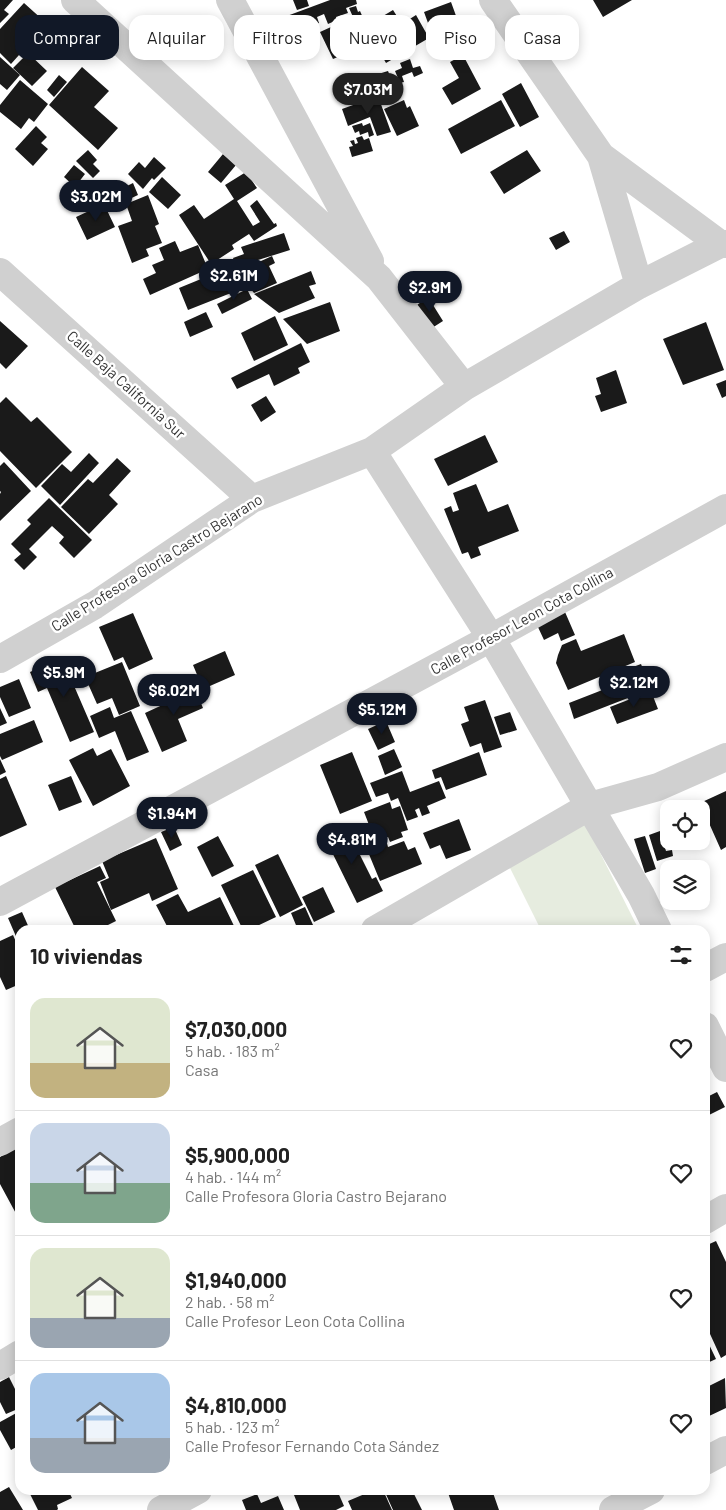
<!DOCTYPE html>
<html lang="es">
<meta charset="utf-8">
<style>
body{margin:0;font-family:Barlow,sans-serif;background:#f2f2f2;color:#222;height:100vh;display:flex;flex-direction:column;font-size:19px;white-space:nowrap}
*{box-sizing:border-box;margin:0}
p{font-size:16px;color:#767676}
.icon{flex:none;width:28px;height:28px;fill:none;stroke:currentColor;stroke-width:2;stroke-linecap:round;stroke-linejoin:round}
.map{position:relative;flex:1;overflow:hidden}
.sheet{position:absolute;left:15px;top:925px;width:695px;height:570px;display:flex;flex-direction:column;background:#fff;border-radius:15px;box-shadow:0 2px 12px #0003}
.sheet>*{flex:none}
.guide{position:absolute;left:15px;top:15px;width:696px;height:45px;display:flex;gap:10px}
.controls{position:absolute;left:660px;top:800px;display:grid;gap:10px}
.controls a{display:grid;place-items:center;width:50px;height:50px;border-radius:10px;background:#fff;box-shadow:0 2px 12px #0003;font-size:25px}
.price{position:absolute;translate:-50% -42px;padding:0 11px;border-radius:18px;background:#111827;color:#fff;font-size:16px;line-height:32px;filter:drop-shadow(0 1px 2px #0008)}
.price::after{content:'';position:absolute;left:50%;top:30px;width:15px;height:11px;margin-left:-8px;background:inherit;clip-path:polygon(0 0,100% 0,50% 100%)}
.price.current{background:#222;color:#fff}
ul{padding:0;list-style:none}
li{display:flex;align-items:center;gap:15px;height:125px;padding:0 15px}
li+li{border-top:1px solid #e0e0e0}
li span{display:grid;place-items:center;flex:none;width:140px;height:100px;border-radius:15px;color:#555}
li>.icon{margin-inline-start:auto}
span .icon{width:60px;height:60px;fill:#fffc;stroke-width:1}
li b{font-size:21px}
h2{display:flex;justify-content:space-between;align-items:center;height:60px;padding:0 15px;font-size:21px}
.chip{padding:0 18px;border-radius:15px;background:#fff;box-shadow:0 2px 12px #0003;font-size:18px;line-height:45px}
.chip.current{background:#111827;color:#fff}
.map>svg:first-child{display:block}
.grass{fill:#e6ecdf}
.building{fill:#1a1a1a}
.lines{fill:none;stroke-linecap:round;stroke-linejoin:round}
.minor{stroke:#d0d0d0;stroke-width:28}
.labels{text-anchor:middle;stroke-width:5;stroke-linejoin:round;paint-order:stroke}
.street-label{font-size:15px;fill:#333;stroke:#fff}
</style>
<div class="map">
<svg width="726" height="1510" viewBox="0 0 726 1510">
<rect width="100%" height="100%" fill="#fff"/>
<path class="grass" d="M583 819 639 930H541L505 858Z"/>
<path class="building" d="M0 0H13L4 10 9 14 0 23Z
M293 0H307L309 6 297 10Z
M330 0H356L357 4 346 8 348 13 336 17 337 20 328 24 324 14 317 17 319 23 288 35 287 34 289 33 286 27 271 32 268 23Z
M593 0H632L603 17Z
M451 2 459 24 432 34 424 12Z
M24 3 54 30 42 44 35 37 11 64 0 53V29Z
M356 6 358 12 360 11 375 45 362 50 360 46 352 50 353 54 347 57 345 54 333 59 320 32 353 17 349 8Z
M393 10 402 24 416 15 429 38 386 63 374 42 391 31 388 25 378 30 373 22Z
M28 53 47 71 32 86 13 68Z
M463 55 481 89 452 105 442 88 459 78 450 62Z
M0 57 20 75 7 90 0 84Z
M410 59 413 68 420 66 423 73 414 77 412 72 402 76 404 82 400 83 395 71 402 68 400 63Z
M82 67 109 91 94 107 118 128 98 150 49 105Z
M388 71 392 81 395 79 399 90 388 94 390 100 384 101 378 83 375 84 372 76Z
M59 75 67 82 54 97 47 90Z
M20 80 48 104 34 122 29 118 21 129 0 112V105Z
M521 83 539 117 520 127 502 94Z
M378 96 391 132 377 136 370 117 348 126 342 109Z
M404 100 407 108 410 106 419 126 397 136 384 109Z
M501 100 515 126 461 154 448 129Z
M362 123 363 126 370 123 374 135 369 137 368 132 360 135 359 131 355 133 352 126Z
M36 126 47 137 41 143 48 149 33 166 15 149Z
M362 136 364 140 369 138 373 151 352 157 349 147 353 146 350 141 354 140 355 144 358 143 356 138Z
M88 150 97 160 93 164 100 171 93 178 76 161Z
M527 150 541 171 504 194 490 172Z
M223 154 236 165 221 183 208 172Z
M154 157 166 168 154 180 152 178 143 189 128 174 139 162 145 168Z
M74 165 85 174 75 187 64 177Z
M246 172 257 188 237 201 253 226 260 222 250 206 257 200 274 224 276 223 277 226 254 241 249 234 232 245 234 249 211 264 179 215 194 205 204 219 234 199 225 185Z
M162 177 181 195 168 209 149 192Z
M133 183 138 195 123 202 117 191Z
M148 195 159 224 155 226 162 243 146 249 149 256 132 263 118 226 132 221 126 204Z
M104 204 115 227 87 240 76 217Z
M564 231 570 242 556 250 549 238Z
M284 233 290 250 236 267 233 258 244 254 241 247Z
M175 241 180 252 198 245 208 269 150 295 143 279 156 273 152 265 164 260 159 248Z
M272 256 275 263 269 266 277 283 254 293 237 272Z
M223 270 231 293 188 310 179 288Z
M311 271 316 284 309 286 315 298 279 313 254 294Z
M247 289 252 299 222 314 217 304Z
M428 297 443 321 432 328 417 305Z
M330 302 340 331 307 344 283 319Z
M206 312 213 327 190 337 184 322Z
M275 316 288 345 254 361 241 333Z
M0 321 28 346 6 369 0 363Z
M706 322 724 370 683 385 663 339Z
M301 343 310 362 298 368 300 373 274 386 269 374 237 389 231 378Z
M616 370 627 403 601 412 595 396 601 394 596 378Z
M726 380V396L722 398 716 384Z
M266 396 276 412 261 422 251 405Z
M6 397 31 422 37 417 72 452 36 488 0 451V403Z
M485 435 498 462 448 486 434 459Z
M89 453 99 463 60 505 41 486 62 464 71 472Z
M117 458 131 471 109 495 118 504 89 534 61 507 88 479 93 483Z
M4 462 31 491 0 521V494L1 492 0 491V466Z
M476 484 488 512 508 504 519 531 478 547 481 555 471 559 468 552 462 554 444 509 451 506 453 512 459 510 453 493Z
M49 498 92 540 74 558 59 543 64 537 52 526 29 549 37 557 24 570 14 560 21 554 11 544 31 524 27 520Z
M565 612 575 635 561 641 558 633 544 640 537 625Z
M133 613 153 659 129 670 123 657 114 661 99 627Z
M624 634 635 662 568 690 556 663 558 655 562 645 576 639 581 651Z
M225 651 235 675 203 689 193 665Z
M62 658 94 732 70 742 47 688 38 692 30 672Z
M122 662 140 706 119 715 112 698 97 704 85 677Z
M641 664 651 689 574 719 569 703 628 680 625 670Z
M19 679 31 708 9 717 0 697V687Z
M192 682 203 708 178 719 187 741 162 752 145 713 171 701 167 693Z
M651 691 658 709 617 724 610 707Z
M485 700 502 747 484 753 481 743 470 747 461 724 469 721 464 707Z
M110 707 114 718 131 711 149 752 127 761 115 731 99 738 90 716Z
M0 708 7 723 0 726Z
M510 712 517 730 500 735 494 717Z
M34 720 43 742 2 760 0 756V734Z
M386 721 395 742 378 750 368 729Z
M93 748 97 756 111 749 130 786 93 806 69 760Z
M394 749 402 767 385 775 378 756Z
M352 752 372 801 340 814 320 765Z
M479 752 487 775 446 790 441 777 435 779 432 770Z
M0 759 6 772 0 775Z
M402 771 410 792 439 781 446 798 427 806 430 813 422 816 419 808 415 810 418 817 407 821 398 798 391 801 388 793 376 797 370 783Z
M6 776 27 825 0 837V779Z
M71 776 82 802 59 811 48 785Z
M726 791V847L721 850 700 803Z
M390 802 392 809 400 806 408 830 401 832 403 837 390 842 388 837 385 838 380 827 371 830 364 812Z
M459 819 471 850 446 859 440 845 430 849 423 833Z
M345 825 372 879 376 877 383 891 357 903 324 836Z
M174 827 182 845 170 851 161 832Z
M660 831 666 851 672 850 673 856 657 861 649 835Z
M218 836 234 866 212 877 197 847Z
M645 836 656 869 645 873 634 839Z
M156 838 178 889 152 901 149 893 111 910 100 882 109 878 102 861Z
M386 840 388 847 404 841 408 850 415 847 422 864 380 881 366 847Z
M278 854 303 905 280 917 255 865Z
M100 866 106 878 97 882 116 921 98 930H88L86 927 79 930H76L55 887Z
M253 870 276 917 249 930H243L221 885Z
M323 887 335 912 314 922 302 897Z
M178 894 188 912 220 897 236 930H169L156 905Z
M305 907 313 925 298 930 291 913Z
M22 912 30 930H20V940L18 941 8 918Z
M13 935 20 951V984L6 990 0 977V941Z
M717 1092 725 1107 705 1117V1098Z
M20 1146V1221L0 1184V1157Z
M716 1241 726 1262V1355L721 1358 705 1323V1246Z
M705 1336 716 1359 705 1364Z
M9 1377 20 1399V1408L6 1414 0 1402V1382Z
M725 1378 726 1408 707 1417 705 1413V1388Z
M20 1411V1445L11 1450 0 1430V1422Z
M9 1487 23 1510H0V1492Z
M28 1490H68L72 1498 57 1505 58 1509 57 1510H38Z
M292 1490H337L344 1506 336 1510H300Z
M374 1490H383L392 1510H352L348 1501Z
M384 1490H412L422 1510H393Z
M447 1490H492L499 1510H454Z
M257 1494 261 1503 278 1496 284 1510H246L242 1500Z"/>
<g class="lines">
<path class="minor" d="M75 0 379 278 464 387
M230 0 370 261
M493 0 601 156 639 285
M601 156 720 244
M0 272 252 499
M372 451 491 638 641 895 658 930
M0 659 95 605 252 499 372 451 464 387 639 285 720 244H726
M0 902 491 638 726 508
M375 930 590 806 658 787 726 757
M705 968 726 957
M705 1026 726 1068
M0 1142 20 1131
M705 1220 726 1208
M0 1366 20 1354
M705 1461 726 1450
M161 1510 198 1490
M613 1510 651 1490"/>
</g>
<g class="labels">
<g class="street-label">
<text transform="translate(126 385) rotate(42)" y="5">Calle Baja California Sur</text>
<text transform="translate(157 563) rotate(-32)" y="5">Calle Profesora Gloria Castro Bejarano</text>
<text transform="translate(522 621) rotate(-29)" y="5">Calle Profesor Leon Cota Collina</text>
</g>
</g>
</svg>
<div class="controls">
<a><svg class="icon" aria-label="locate" viewBox="0 0 24 24"><circle cx="12" cy="12" r="6"/><path d="M12 2v4M12 18v4M2 12h4M18 12h4"/></svg></a>
<a><svg class="icon" aria-label="layers" viewBox="0 0 24 24"><path d="M12 4l9 5-9 5-9-5zM3 14l9 5 9-5"/></svg></a>
</div>
<b class="price current" style="left:368px;top:115px">$7.03M</b>
<b class="price" style="left:96px;top:222px">$3.02M</b>
<b class="price" style="left:234px;top:301px">$2.61M</b>
<b class="price" style="left:430px;top:313px">$2.9M</b>
<b class="price" style="left:64px;top:698px">$5.9M</b>
<b class="price" style="left:634px;top:708px">$2.12M</b>
<b class="price" style="left:174px;top:716px">$6.02M</b>
<b class="price" style="left:382px;top:735px">$5.12M</b>
<b class="price" style="left:172px;top:839px">$1.94M</b>
<b class="price" style="left:352px;top:865px">$4.81M</b>
<div class="guide">
<a class="chip current">Comprar</a>
<a class="chip">Alquilar</a>
<a class="chip">Filtros</a>
<a class="chip">Nuevo</a>
<a class="chip">Piso</a>
<a class="chip">Casa</a>
</div>
<section class="sheet">
<h2>10 viviendas<svg class="icon" aria-label="filters" viewBox="0 0 24 24"><path d="M4 7h16M4 17h16"/><circle cx="9" cy="7" r="2"/><circle cx="15" cy="17" r="2"/></svg></h2>
<ul>
<li><span style="background:linear-gradient(#dfe7d0 65%,#c2b280 0)"><svg class="icon" aria-label="home" viewBox="0 0 24 24"><path d="M3 11l9-7 9 7M6 9v11h12V9"/></svg></span><div><b>$7,030,000</b><p>5 hab. · 183 m²</p><p>Casa</p></div><svg class="icon" aria-label="heart" viewBox="0 0 24 24"><path d="M12 20l-8-8c-3-5 5-10 8-4 3-6 11-1 8 4z"/></svg></li>
<li><span style="background:linear-gradient(#c9d6e8 60%,#7fa58c 0)"><svg class="icon" aria-label="home" viewBox="0 0 24 24"><path d="M3 11l9-7 9 7M6 9v11h12V9"/></svg></span><div><b>$5,900,000</b><p>4 hab. · 144 m²</p><p>Calle Profesora Gloria Castro Bejarano</p></div><svg class="icon" aria-label="heart" viewBox="0 0 24 24"><path d="M12 20l-8-8c-3-5 5-10 8-4 3-6 11-1 8 4z"/></svg></li>
<li><span style="background:linear-gradient(#dfe7d0 70%,#9aa5b1 0)"><svg class="icon" aria-label="home" viewBox="0 0 24 24"><path d="M3 11l9-7 9 7M6 9v11h12V9"/></svg></span><div><b>$1,940,000</b><p>2 hab. · 58 m²</p><p>Calle Profesor Leon Cota Collina</p></div><svg class="icon" aria-label="heart" viewBox="0 0 24 24"><path d="M12 20l-8-8c-3-5 5-10 8-4 3-6 11-1 8 4z"/></svg></li>
<li><span style="background:linear-gradient(#a9c7e8 65%,#9aa5b1 0)"><svg class="icon" aria-label="home" viewBox="0 0 24 24"><path d="M3 11l9-7 9 7M6 9v11h12V9"/></svg></span><div><b>$4,810,000</b><p>5 hab. · 123 m²</p><p>Calle Profesor Fernando Cota Sández</p></div><svg class="icon" aria-label="heart" viewBox="0 0 24 24"><path d="M12 20l-8-8c-3-5 5-10 8-4 3-6 11-1 8 4z"/></svg></li>
</ul>
</section>
</div>
